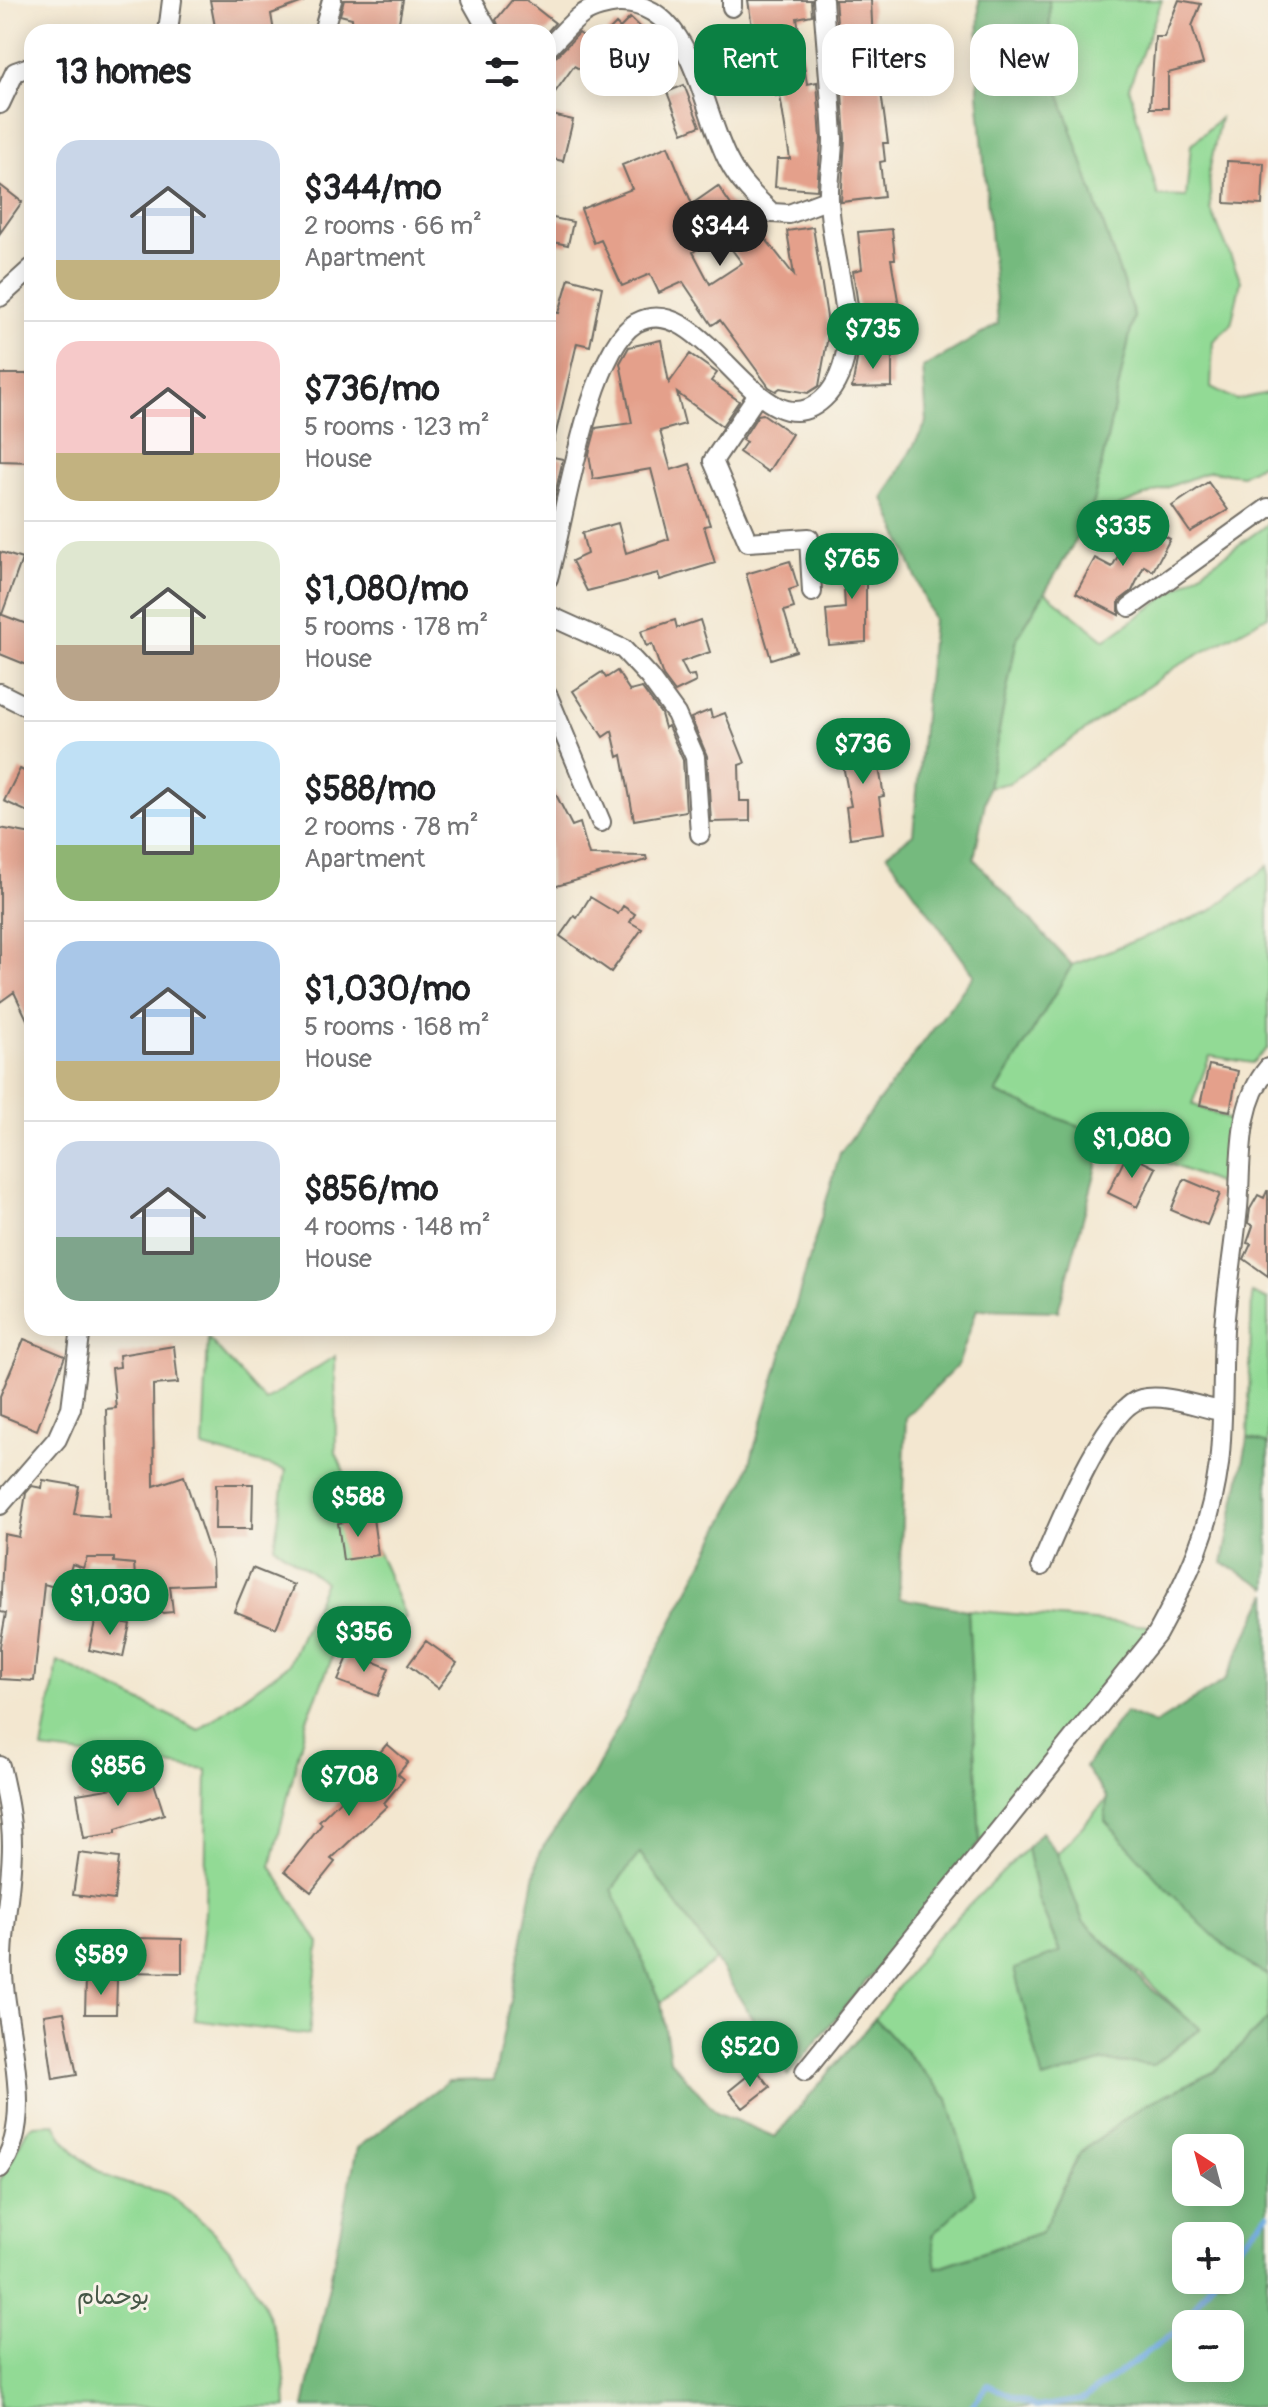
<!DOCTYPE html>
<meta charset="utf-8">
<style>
body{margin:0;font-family:Pangolin,"Playpen Sans Arabic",sans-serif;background:#f6f6f6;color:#202124;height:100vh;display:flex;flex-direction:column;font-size:30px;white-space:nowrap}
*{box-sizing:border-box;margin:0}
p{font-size:26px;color:#757577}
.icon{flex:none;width:44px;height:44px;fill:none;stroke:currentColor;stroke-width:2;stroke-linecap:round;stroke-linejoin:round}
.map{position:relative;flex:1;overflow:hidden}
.panel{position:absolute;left:24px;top:24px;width:532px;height:1312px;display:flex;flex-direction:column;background:#fff;border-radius:24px;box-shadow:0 4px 20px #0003}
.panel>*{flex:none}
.banner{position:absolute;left:580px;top:24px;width:568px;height:72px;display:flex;gap:16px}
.needle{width:52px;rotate:324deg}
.fabs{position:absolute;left:1172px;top:2134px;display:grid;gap:16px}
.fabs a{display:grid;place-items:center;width:72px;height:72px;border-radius:16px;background:#fff;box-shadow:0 4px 20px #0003;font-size:40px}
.price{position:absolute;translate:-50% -68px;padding:0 18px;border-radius:28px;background:#0b8043;color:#fff;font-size:26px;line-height:52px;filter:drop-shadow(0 2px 4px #0008)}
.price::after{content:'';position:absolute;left:50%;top:48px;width:24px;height:18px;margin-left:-12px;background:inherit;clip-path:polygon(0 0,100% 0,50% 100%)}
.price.current{background:#222;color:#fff}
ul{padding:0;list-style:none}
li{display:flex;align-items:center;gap:24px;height:200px;padding:0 32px}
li+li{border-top:2px solid #e0e0e0}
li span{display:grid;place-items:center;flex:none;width:224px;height:160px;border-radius:24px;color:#555}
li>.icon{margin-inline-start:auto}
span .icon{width:96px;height:96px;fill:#fffc;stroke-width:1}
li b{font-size:34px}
h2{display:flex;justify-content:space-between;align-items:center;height:96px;padding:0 32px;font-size:34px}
.chip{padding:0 28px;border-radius:24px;background:#fff;box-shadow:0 4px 20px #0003;font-size:28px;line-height:72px}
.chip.current{background:#0b8043;color:#fff}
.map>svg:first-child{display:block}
.green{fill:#92da95;stroke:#5e8260;stroke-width:2}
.forest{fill:#75ba7e;stroke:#507254;stroke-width:2;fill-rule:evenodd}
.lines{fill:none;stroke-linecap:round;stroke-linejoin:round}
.stream{stroke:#70aae0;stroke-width:6}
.building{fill:#e4a08b;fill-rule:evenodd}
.minor-casing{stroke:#716d65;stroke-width:22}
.minor{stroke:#fff;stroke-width:18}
.labels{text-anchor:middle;stroke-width:6;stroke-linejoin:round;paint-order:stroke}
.park-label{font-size:24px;fill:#455746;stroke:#f7f3e8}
</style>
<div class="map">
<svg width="1268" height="2407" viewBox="0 0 1268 2407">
<rect width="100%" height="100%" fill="#f7f3e8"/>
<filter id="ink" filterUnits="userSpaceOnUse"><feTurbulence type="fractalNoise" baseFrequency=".0125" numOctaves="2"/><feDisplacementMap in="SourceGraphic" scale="16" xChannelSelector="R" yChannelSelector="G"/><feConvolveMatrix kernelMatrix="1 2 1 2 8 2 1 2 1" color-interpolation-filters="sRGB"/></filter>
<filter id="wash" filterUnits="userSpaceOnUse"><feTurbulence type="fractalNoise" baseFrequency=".006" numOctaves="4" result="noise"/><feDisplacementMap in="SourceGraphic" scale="32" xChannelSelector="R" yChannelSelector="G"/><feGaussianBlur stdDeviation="1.8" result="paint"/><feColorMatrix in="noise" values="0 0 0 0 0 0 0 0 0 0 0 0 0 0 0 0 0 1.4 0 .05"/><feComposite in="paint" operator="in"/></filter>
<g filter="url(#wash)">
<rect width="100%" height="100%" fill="#f3e7d0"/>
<path class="green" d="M1049 0H1162L1129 87 1158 196 1186 197 1191 145 1220 118 1209 172 1211 210 1241 281 1231 325 1213 341 1211 387 1236 400 1268 393V460L1242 475 1210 471 1090 517 1134 316 1051 68Z
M1268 524V616L1176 667 1009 783 988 787 1017 638 1045 592 1105 640Z
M1268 866V1048L1252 1063 1210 1056 1192 1104 1236 1123 1229 1188 996 1093 1072 965 1211 911Z
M1252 1293 1268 1300V1444L1248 1438Z
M208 1338 265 1401 335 1356 336 1453 406 1618 344 1629 307 1719 271 1866 319 1943 309 2035 194 2020 205 1910 207 1770 42 1750 58 1661 199 1730 289 1664 325 1582 274 1546 286 1470 203 1448Z
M968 1610 1151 1626 980 1843Z
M1108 1798 1252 1968 1268 1975V2019L1214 2072 1144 2105 1080 2152 1042 2232 936 2268 932 2235 948 2099 875 2018 934 1940 1027 1848 1038 1899 1060 1953 1043 2079 1104 2061 1153 2065 1200 2030 1083 1921 1057 1854Z
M640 1852 716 1960 661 2002 611 1889Z
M55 2124C71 2154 94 2174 128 2184 140 2188 153 2188 164 2193 173 2196 181 2205 189 2211 250 2257 285 2331 287 2407H0V2181L27 2130 34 2125Z"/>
<path class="forest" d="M979 0H1049L1051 68 1134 316 1090 517 1017 638 974 859 1072 965 996 1093 1105 1137 1058 1311 977 1309 958 1365 906 1417 899 1598 968 1610 980 1843 788 2076 716 1960 640 1853 612 1889 661 2002 670 2060 716 2112 775 2137 875 2018 948 2099 975 2194 932 2235 937 2268 1042 2232 1080 2153 1144 2105 1214 2072 1268 2019V2407H304L357 2148 448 2081 494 2080 539 1853 595 1772 745 1480 840 1153 974 975 887 854 913 834 933 620 884 498 927 422 923 368 998 324 978 92ZM1186 2148H1230V2192H1186ZM1186 2236H1230V2280H1186ZM1186 2324H1230V2368H1186Z
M1248 1438 1268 1444V1588L1223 1563Z
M1268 1593V1975C1219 1954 1145 1863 1105 1821L1107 1798 1085 1767 1125 1712 1155 1724 1225 1680Z
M1041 1832 1057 1854 1083 1921 1148 1986 1200 2029 1153 2065 1104 2061 1043 2080 1014 1969 1060 1952 1038 1899 1027 1848Z"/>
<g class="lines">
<path class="stream" d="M1230 2256 1268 2214
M971 2407 988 2385 1036 2407 1082 2400 1178 2330 1213 2280"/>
</g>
<g id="blocks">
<path class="building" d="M210 0H302L303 2 271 14 274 32H216Z
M344 0H403L398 27 376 23 377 32H353L352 18 340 15Z
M512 0H526L555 23 547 32H501L496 20Z
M748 0H811L812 15 797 18 807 84 817 82 821 139 817 190 775 187 777 159H790L780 95 776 96 770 65 765 55 749 57 745 27H752Z
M835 0H871L873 44 900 45 897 86 880 85 888 143H883L885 161 880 162 884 197 841 202 845 139 841 77 844 32H838Z
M1179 0 1201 4 1192 26 1203 64 1168 73V108H1150L1155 37H1164Z
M630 18 659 46 645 60 634 50 628 57 620 49 612 57 597 43 616 24 620 28Z
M579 33 605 52 593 76 574 66 548 102V60L557 56Z
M717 34 735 70 712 82 695 45Z
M684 85 700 126 683 133 667 92Z
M548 114 573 120 563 161 548 158Z
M668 146 692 204 718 186 744 224 750 219 794 275 787 231 813 227 829 330 819 386 808 393 780 388 776 391 769 387 720 320 712 325 683 282 659 293 650 274 622 286 601 240 594 243 581 209 632 189 622 165ZM720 234 742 263 710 284 693 252Z
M1227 161 1264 163 1262 205 1225 203Z
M0 185 22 202 0 233Z
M548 217 573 222 568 245 548 241Z
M892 229 895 259H891L899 306 859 312 853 271 862 269 858 232Z
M569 278 602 287 590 346 577 343 554 441 548 440V311L559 313Z
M661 340 669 383 690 354 717 373 711 381 739 401 722 426 677 393 685 424 660 431 671 470 690 464 710 525 704 526 715 563 660 580 658 573 587 591 572 561 587 554 582 533 618 523 626 553 669 539 651 469 593 479 589 454 596 428 632 423 620 363 629 347Z
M892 353V387L852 388 858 354Z
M0 374H32V462L0 461Z
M763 414 792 434 768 472 739 452 746 442 742 440 758 415Z
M548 456 563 459 548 526Z
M1208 482 1228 510 1190 532 1172 506Z
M1137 521 1170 539 1153 571 1144 566 1132 591 1119 601V615L1076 593 1095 558 1112 567Z
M866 545 876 572 866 576V642L829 645 826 610 845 608 844 588H851L840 559Z
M0 552 22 559 2 614 0 613Z
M790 561 798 587 789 590 794 608 784 611 796 651 771 659 746 574Z
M0 614 32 626V667L0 654Z
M675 620 677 628 700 620 710 652 681 662 688 676 694 675 696 682 675 692 663 676 652 644 646 646 641 631Z
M617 671 630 691 642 688 661 714 665 728 668 726 683 760 686 811 634 820 622 755 618 757 612 731 603 737 573 691 602 672 606 678Z
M710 710 712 718 725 713 745 763 739 765 740 801H750V821L711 822 707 756 691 718Z
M873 734 884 796 879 797 884 833 850 838 846 807 851 806 838 740Z
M20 769 32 775V814L4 801Z
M548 779 572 826 580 823 589 855 646 856 647 860 550 888Z
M0 828 32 834V1030L14 992 0 1002Z
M590 897 618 914 623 906 635 914 630 922 642 929 611 972 560 936 574 916 577 918Z
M1209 1065 1238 1071 1230 1111 1200 1105Z
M1127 1154 1156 1168 1137 1207 1108 1193Z
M1184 1179 1220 1194 1207 1225 1171 1210Z
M1267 1191H1268V1276L1244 1259 1251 1244 1247 1243 1253 1226 1248 1223 1250 1209 1258 1195 1264 1198Z
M24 1339 65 1356 37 1430 0 1415V1396Z
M174 1346 178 1383 153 1385 154 1486 184 1476 212 1560 213 1584 170 1586 173 1612 138 1615 134 1564 114 1562V1558H87L83 1568 72 1564 65 1590 44 1584 34 1681 0 1679V1646L6 1613 0 1612 4 1534 19 1537 26 1493 32 1486 42 1488 43 1480 79 1486 74 1514 109 1517 106 1409 116 1408 112 1368 120 1367 119 1355Z
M216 1484H253L252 1529H215Z
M373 1518 378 1555 343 1560 338 1523Z
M252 1568 294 1585 276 1628 234 1611Z
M96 1617 130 1624 123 1657 89 1650Z
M426 1641 457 1663 438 1688 408 1665Z
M350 1652 389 1668 378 1696 338 1681Z
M387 1744 408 1762 398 1774 404 1779 384 1803 387 1806 331 1859 335 1862 311 1892 285 1871 322 1824 319 1821 363 1778 360 1776Z
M152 1777 164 1814 116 1829V1833L84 1838 77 1794 120 1787Z
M79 1853 119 1858 114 1900 73 1895Z
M137 1938 182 1939V1973L124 1972V1948L136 1949Z
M86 1979 117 1980 116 2014H85Z
M64 2012 77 2075 53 2079 44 2015Z
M756 2069 770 2087 743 2108 729 2091Z"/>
</g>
</g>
<g filter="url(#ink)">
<use href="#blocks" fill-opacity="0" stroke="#716d65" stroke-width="2"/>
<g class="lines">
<g class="minor-casing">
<path id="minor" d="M471 0 489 32
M732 0V7
M168 32 172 0
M323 32 332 0
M548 48C559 37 570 23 583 14 591 8 608 4 618 3 693 0 702 114 729 162 739 182 756 198 772 213L789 214 829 199
M0 104 15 72 32 66
M0 297 32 268
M758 394 713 461 748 542 809 538 812 592
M548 578C564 524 588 351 636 323 705 284 763 466 828 394 840 380 847 357 847 338 847 292 831 246 829 200 828 180 833 159 833 139 831 93 826 46 823 0
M1130 607 1268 508
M548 615 623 649 649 677 676 714 695 757 700 834
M0 693 32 709
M548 696 601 822
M0 1505 57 1439 71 1408 81 1328
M1041 1566C1056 1532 1105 1407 1141 1399 1164 1393 1196 1406 1220 1411
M0 1766C6 1792 12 1819 12 1845 12 1888 1 1932 3 1975 6 2029 37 2122 0 2168
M805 2071 1157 1634C1189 1575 1210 1531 1219 1464 1224 1420 1222 1374 1224 1329 1227 1289 1234 1249 1238 1208 1242 1161 1236 1106 1268 1068"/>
</g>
<use href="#minor" class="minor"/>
</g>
</g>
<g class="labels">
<g class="park-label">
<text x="113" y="2304">بوحمام</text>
</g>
</g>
</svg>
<div class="fabs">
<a><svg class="needle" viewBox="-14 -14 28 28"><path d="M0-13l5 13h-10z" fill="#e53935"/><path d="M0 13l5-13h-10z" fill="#757577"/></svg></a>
<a>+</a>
<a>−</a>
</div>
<b class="price current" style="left:720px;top:268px">$344</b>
<b class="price" style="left:873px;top:371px">$735</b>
<b class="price" style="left:1123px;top:568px">$335</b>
<b class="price" style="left:852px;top:601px">$765</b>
<b class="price" style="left:863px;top:786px">$736</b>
<b class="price" style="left:1132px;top:1180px">$1,080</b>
<b class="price" style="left:358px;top:1539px">$588</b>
<b class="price" style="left:110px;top:1637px">$1,030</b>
<b class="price" style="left:364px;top:1674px">$356</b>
<b class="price" style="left:118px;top:1808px">$856</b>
<b class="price" style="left:349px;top:1818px">$708</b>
<b class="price" style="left:101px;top:1997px">$589</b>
<b class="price" style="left:750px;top:2089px">$520</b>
<div class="banner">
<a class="chip">Buy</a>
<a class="chip current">Rent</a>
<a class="chip">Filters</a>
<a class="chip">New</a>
</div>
<section class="panel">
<h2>13 homes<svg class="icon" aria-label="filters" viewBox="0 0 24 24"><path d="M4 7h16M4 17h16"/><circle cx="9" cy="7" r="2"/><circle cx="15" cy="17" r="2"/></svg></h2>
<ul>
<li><span style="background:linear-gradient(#c9d6e8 75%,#c2b280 0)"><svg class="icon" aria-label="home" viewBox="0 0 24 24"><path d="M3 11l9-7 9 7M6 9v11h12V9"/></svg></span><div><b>$344/mo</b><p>2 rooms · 66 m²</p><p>Apartment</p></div></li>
<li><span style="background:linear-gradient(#f6c9c9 70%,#c2b280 0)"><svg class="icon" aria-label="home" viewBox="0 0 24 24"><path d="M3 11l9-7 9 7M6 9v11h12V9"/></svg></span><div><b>$736/mo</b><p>5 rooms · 123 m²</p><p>House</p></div></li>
<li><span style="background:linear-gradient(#dfe7d0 65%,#b9a48a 0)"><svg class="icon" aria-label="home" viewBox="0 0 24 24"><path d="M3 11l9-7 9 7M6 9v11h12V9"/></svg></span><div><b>$1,080/mo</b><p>5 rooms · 178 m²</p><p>House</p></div></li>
<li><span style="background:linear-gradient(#bfe0f5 65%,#8fb573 0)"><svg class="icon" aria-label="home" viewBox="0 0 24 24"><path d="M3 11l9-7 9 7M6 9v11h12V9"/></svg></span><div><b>$588/mo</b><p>2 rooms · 78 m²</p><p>Apartment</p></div></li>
<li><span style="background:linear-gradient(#a9c7e8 75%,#c2b280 0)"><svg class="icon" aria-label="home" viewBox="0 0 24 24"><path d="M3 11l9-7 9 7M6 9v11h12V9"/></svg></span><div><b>$1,030/mo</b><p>5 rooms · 168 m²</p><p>House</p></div></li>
<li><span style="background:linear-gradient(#c9d6e8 60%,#7fa58c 0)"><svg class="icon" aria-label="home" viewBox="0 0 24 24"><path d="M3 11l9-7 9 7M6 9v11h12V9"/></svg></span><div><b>$856/mo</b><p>4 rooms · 148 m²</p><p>House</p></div></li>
</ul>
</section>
</div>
